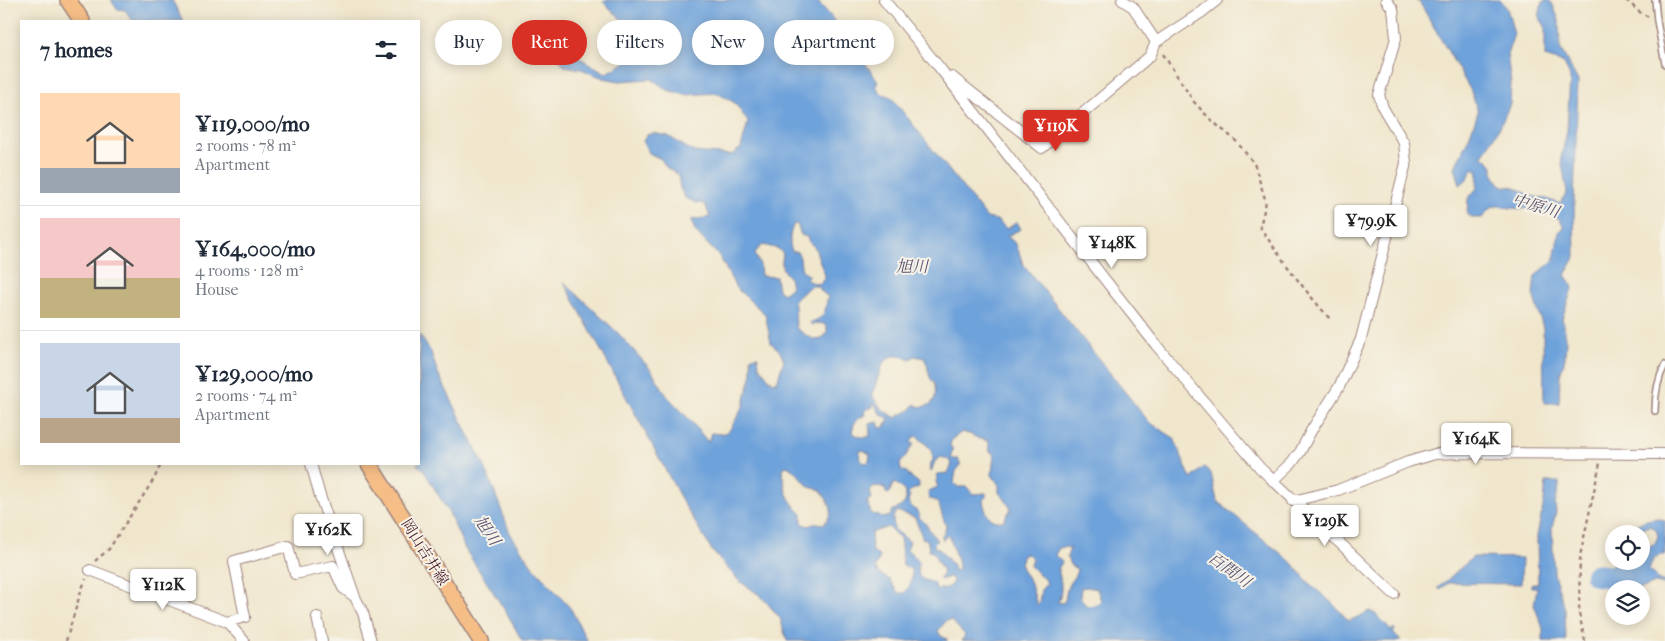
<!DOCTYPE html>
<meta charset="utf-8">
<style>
body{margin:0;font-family:"IM FELL French Canon","Noto Serif JP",serif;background:#f6f6f7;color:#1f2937;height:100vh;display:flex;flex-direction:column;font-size:19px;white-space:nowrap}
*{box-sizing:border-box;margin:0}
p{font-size:16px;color:#747a83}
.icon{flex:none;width:28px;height:28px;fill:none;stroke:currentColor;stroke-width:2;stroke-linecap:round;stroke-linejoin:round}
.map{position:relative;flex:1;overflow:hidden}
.details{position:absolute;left:20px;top:20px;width:400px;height:445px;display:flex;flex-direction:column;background:#fff;border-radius:0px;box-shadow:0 2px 12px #0003}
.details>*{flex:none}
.top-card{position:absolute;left:435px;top:20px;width:475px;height:45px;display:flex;gap:10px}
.controls{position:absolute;left:1605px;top:525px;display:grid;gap:10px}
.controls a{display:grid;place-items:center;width:45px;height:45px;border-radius:50%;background:#fff;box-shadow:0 2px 12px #0003;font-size:25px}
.price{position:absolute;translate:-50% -42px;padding:0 11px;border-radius:5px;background:#fff;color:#222;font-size:16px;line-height:32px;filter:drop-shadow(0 1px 2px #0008)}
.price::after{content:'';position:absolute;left:50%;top:30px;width:15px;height:11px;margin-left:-8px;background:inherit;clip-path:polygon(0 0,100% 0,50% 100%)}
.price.selected{background:#d93025;color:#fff}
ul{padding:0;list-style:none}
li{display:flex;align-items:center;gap:15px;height:125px;padding:0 20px}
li+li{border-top:1px solid #e0e1e3}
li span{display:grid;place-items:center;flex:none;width:140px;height:100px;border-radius:0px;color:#555}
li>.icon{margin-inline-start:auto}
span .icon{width:60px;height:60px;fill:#fffc;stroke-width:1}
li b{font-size:21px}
h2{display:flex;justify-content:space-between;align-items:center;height:60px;padding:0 20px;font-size:21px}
.tag{padding:0 18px;border-radius:22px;background:#fff;box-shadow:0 2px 12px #0003;font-size:18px;line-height:45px}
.tag.selected{background:#d93025;color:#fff}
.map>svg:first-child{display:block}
.water{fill:#6ea2da;stroke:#5c6082;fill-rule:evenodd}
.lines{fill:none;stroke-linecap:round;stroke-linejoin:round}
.river{stroke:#6ea2da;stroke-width:22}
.service-casing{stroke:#9d827c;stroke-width:8}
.minor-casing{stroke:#9d827c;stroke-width:12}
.primary-casing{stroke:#9d827c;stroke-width:18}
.path{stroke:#9d827c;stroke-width:2.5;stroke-dasharray:4 4;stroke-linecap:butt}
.service{stroke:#fff;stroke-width:5}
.minor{stroke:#fff;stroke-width:10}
.primary{stroke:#f6be87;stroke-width:15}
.labels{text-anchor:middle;stroke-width:4;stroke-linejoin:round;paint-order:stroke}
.street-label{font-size:15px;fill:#4a1f2b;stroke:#f7f3e8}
.water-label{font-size:16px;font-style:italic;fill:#585371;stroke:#f7f3e8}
</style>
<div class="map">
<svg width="1665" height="641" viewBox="0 0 1665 641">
<rect width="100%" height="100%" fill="#f7f3e8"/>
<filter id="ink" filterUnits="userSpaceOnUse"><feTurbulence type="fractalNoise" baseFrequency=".02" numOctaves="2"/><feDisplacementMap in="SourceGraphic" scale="10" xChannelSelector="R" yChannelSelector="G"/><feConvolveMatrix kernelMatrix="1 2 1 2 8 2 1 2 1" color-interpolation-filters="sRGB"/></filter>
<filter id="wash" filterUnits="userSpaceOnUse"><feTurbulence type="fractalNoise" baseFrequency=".0096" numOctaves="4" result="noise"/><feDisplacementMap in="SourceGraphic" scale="20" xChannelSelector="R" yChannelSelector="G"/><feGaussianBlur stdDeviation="1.12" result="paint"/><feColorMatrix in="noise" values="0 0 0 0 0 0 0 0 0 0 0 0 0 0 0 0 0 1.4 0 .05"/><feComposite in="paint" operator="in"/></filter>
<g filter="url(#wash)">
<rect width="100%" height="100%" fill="#f0e6cc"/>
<path class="water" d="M111 0H172L183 21H133L125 10 117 9Z
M605 0H816L829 14 878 81 876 86 880 93 891 97 987 218 997 220 1007 229 1017 222 1021 229 1007 236 1016 244 1023 264 1149 422 1174 438 1191 479 1204 467 1211 473 1217 501 1290 561 1311 585 1332 603 1349 621 1370 611 1377 615 1391 631 1394 628 1395 630 1393 633 1401 641H962L965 635 951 620 946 621 938 631 941 636 947 639V641H787L780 618 761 596 739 581 713 552 684 504 564 282 618 333 652 371 667 396 690 420 708 442 711 433 721 434 729 431 743 407 752 373 751 357 758 356 759 366 771 381 777 382 784 360 779 350 771 343 765 314 736 288 720 257 695 231 691 220 710 217 705 204 697 203 685 198 680 188 678 175 667 168 661 159 649 153 643 141 647 135 653 133 668 136 694 152 731 155 741 148 748 122 735 103 717 93 685 95 667 90 652 79 619 81 603 78 581 69 564 66 556 54 541 47 533 39 547 45 562 48 606 73C613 69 624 65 629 58 643 36 617 15 603 2ZM794 224H797L801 235 807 237 809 242 815 248 825 276 821 283 818 284 808 281 806 278 809 275C796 270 804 260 797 252L792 251C788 243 790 231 794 224ZM763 245 779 249 783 254C781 265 781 270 789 277L791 288 783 294 778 290 776 277 761 276 760 265 755 255 757 250ZM812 286H818L822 292 828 297C824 311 827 317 811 322L810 323 812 325C818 322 822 323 827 326V332C827 333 822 339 821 339 814 343 802 332 796 328L795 304 793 302 809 287ZM892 356H901L909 360 915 356 924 358C929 367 927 369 930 377 930 379 933 381 934 383 937 392 936 404 926 406 921 407 918 407 915 404 907 416 902 411 896 418L882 409 873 397V392L883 363ZM874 403 881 415 887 417 889 420 884 427 880 428 878 422 869 424 870 436C863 439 857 436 852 432 854 422 856 419 865 415L864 412 867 409 873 407ZM962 432 972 435 979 439 983 438 985 441 988 439 990 452 994 453 992 475 999 485V493L1004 498 1011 509 1003 521C989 523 985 512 983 500L986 497V493L973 494 967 487H958L954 483 956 471 961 465 958 459H953L951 456 953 450 950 445 952 439ZM914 436 918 437 932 450 933 460 930 464 931 472 935 461 941 457 948 459 952 464 948 473 938 474 936 482 938 487 928 491 929 499C942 499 940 516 946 524L945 531 942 535 943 540 946 536 949 535 959 567 958 570 954 571 953 565 938 548H935L934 544 937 541 925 523 919 517V513L910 505 908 501 910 497 908 492 919 487V483L908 475 907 472 901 470 900 464 914 444 911 443ZM863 450 870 454 869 461 867 463 862 462 859 456 860 451ZM787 466 796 472 809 487 821 490C829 505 837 509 824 524L817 523 808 526 802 523V514C786 499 784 489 783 468ZM895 483C910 492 910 505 893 510L890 516 882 518 878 514 875 515 871 513 867 501 872 498 870 492 873 487 879 486 885 488 886 493 889 494 892 486ZM897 511 915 518 923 539 925 538 928 542 929 551 935 553C935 561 942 566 943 573L940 578 941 580 949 577 952 578 953 582C949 588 943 590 936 589L934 583 922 579 917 572 919 562 907 549 910 542 894 529 893 517ZM888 527 900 538 903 566 911 569C913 578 911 587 904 593H898L890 580 879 574 875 568 880 557 872 550 871 533ZM1064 547 1070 548 1067 557 1070 565 1077 569C1076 576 1072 579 1069 584 1066 590 1066 595 1065 601L1062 603 1058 602C1063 591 1061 580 1058 569L1062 562 1055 555 1059 548ZM1028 554 1032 558 1030 566 1045 580 1047 583 1041 590 1039 603 1037 605 1030 581 1023 571 1020 563 1023 555ZM1087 587 1097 589 1101 600 1096 605 1087 606 1080 598 1081 588Z
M1415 0H1500L1507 8 1514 34 1507 55 1511 83 1510 104 1500 127 1482 156 1489 161 1493 166V173L1499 183 1503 186 1515 187 1531 196 1547 199 1560 204 1567 192 1561 158 1567 131 1570 77 1564 63 1545 57V26L1539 17 1542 2 1548 0 1552 3 1559 20 1560 48 1578 81 1574 202 1575 258 1565 275 1572 285 1573 290 1571 292 1562 319 1566 337 1565 358 1560 376 1559 403H1544L1543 328 1533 294 1535 276 1554 260 1559 232 1564 227C1556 207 1530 209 1512 208 1505 208 1499 204 1493 207 1488 209 1485 215 1482 218H1474L1467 215 1468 199 1477 188 1478 171 1473 168 1468 178 1460 185 1455 167 1470 135 1478 112 1471 91 1420 3Z
M419 334 431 352 437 371 485 467 510 533 531 564 571 609 587 641H522L508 615 465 549 449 513 423 469 416 464H419Z
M1546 482H1559V487L1555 504 1556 512 1552 528 1554 574 1565 609 1566 641H1543V628L1534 605 1537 587H1531V584L1538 583 1537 536 1544 501Z
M1658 518 1665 521V555H1660L1653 559 1649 570 1659 580 1665 582V585L1655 583 1641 589H1615L1610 586 1604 578V574L1608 571 1614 561H1641V545L1651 546 1655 543 1658 536 1656 530 1651 526 1639 529 1636 534H1627C1635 522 1645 520 1658 518Z
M1473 557 1522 558 1521 584 1448 583 1440 590 1438 588Z"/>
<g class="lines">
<path class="river" d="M1596 575 1625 578 1640 561"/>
</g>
</g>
<g filter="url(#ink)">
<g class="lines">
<g class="service-casing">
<path id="service" d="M1655 0 1657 21 1665 64
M1655 411C1655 396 1658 378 1665 365"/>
</g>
<g class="minor-casing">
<path id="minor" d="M884 0 939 67 1156 345 1260 468 1394 594
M1122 0 1133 7 1156 42
M952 77 1042 148 1150 56 1156 42 1202 12 1217 0
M311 464 320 496 355 597 363 613 371 641
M1273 481 1292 463 1300 452 1311 431 1339 387 1361 339 1406 163 1404 143 1383 108 1379 95 1396 38 1393 9 1386 0
M1293 501 1338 490 1408 462 1435 454 1459 453 1665 454
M90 570 227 622 244 641
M317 617 322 641
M227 622 245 617 234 561 288 546 295 574 333 566 343 588 355 597"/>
</g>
<g class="primary-casing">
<path id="primary" d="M68 0 82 21
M369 464 481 641"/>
</g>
<path class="path" d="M1626 0 1641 13 1649 17
M1163 54 1194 102 1211 120 1235 140 1254 163 1266 202 1260 227C1282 260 1305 291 1331 320
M95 561 109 549 154 479 161 464
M66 641 81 591 86 579
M1585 641 1579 613 1580 556 1600 463"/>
<use href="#service" class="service"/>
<use href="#minor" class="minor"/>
<use href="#primary" class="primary"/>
</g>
</g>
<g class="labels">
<g class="street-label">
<text transform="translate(425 552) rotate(58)" y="5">岡山吉井線</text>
</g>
<g class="water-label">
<text transform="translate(1536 205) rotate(17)" y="6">中原川</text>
<text x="912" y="272">旭川</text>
<text transform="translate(488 530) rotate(56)" y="6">旭川</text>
<text transform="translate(1230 569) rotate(36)" y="6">百間川</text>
</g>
</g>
</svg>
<div class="controls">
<a><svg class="icon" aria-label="locate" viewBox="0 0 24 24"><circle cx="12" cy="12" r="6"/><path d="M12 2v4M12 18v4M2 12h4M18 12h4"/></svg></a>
<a><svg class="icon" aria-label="layers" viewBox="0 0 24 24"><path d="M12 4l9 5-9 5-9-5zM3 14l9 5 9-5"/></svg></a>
</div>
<b class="price selected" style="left:1056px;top:152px">¥119K</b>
<b class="price" style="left:1371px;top:247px">¥79.9K</b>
<b class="price" style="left:1112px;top:269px">¥148K</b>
<b class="price" style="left:1476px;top:465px">¥164K</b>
<b class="price" style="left:1325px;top:547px">¥129K</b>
<b class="price" style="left:328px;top:556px">¥162K</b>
<b class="price" style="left:163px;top:611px">¥112K</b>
<div class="top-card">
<a class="tag">Buy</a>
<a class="tag selected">Rent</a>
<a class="tag">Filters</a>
<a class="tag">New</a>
<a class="tag">Apartment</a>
</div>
<section class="details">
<h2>7 homes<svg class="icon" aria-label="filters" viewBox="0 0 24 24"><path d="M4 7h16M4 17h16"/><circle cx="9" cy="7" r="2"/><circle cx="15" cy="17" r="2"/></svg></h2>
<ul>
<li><span style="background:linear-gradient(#ffd9b3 75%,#9aa5b1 0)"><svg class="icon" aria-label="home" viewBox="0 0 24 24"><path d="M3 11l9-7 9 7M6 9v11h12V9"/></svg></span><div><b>¥119,000/mo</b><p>2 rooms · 78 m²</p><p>Apartment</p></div></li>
<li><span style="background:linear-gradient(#f6c9c9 60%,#c2b280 0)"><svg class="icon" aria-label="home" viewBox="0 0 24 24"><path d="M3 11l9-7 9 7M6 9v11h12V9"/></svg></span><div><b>¥164,000/mo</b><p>4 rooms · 128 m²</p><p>House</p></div></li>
<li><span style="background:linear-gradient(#c9d6e8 75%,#b9a48a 0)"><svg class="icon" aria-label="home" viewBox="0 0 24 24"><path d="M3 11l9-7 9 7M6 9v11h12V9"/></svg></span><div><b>¥129,000/mo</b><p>2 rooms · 74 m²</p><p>Apartment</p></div></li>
</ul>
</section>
</div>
